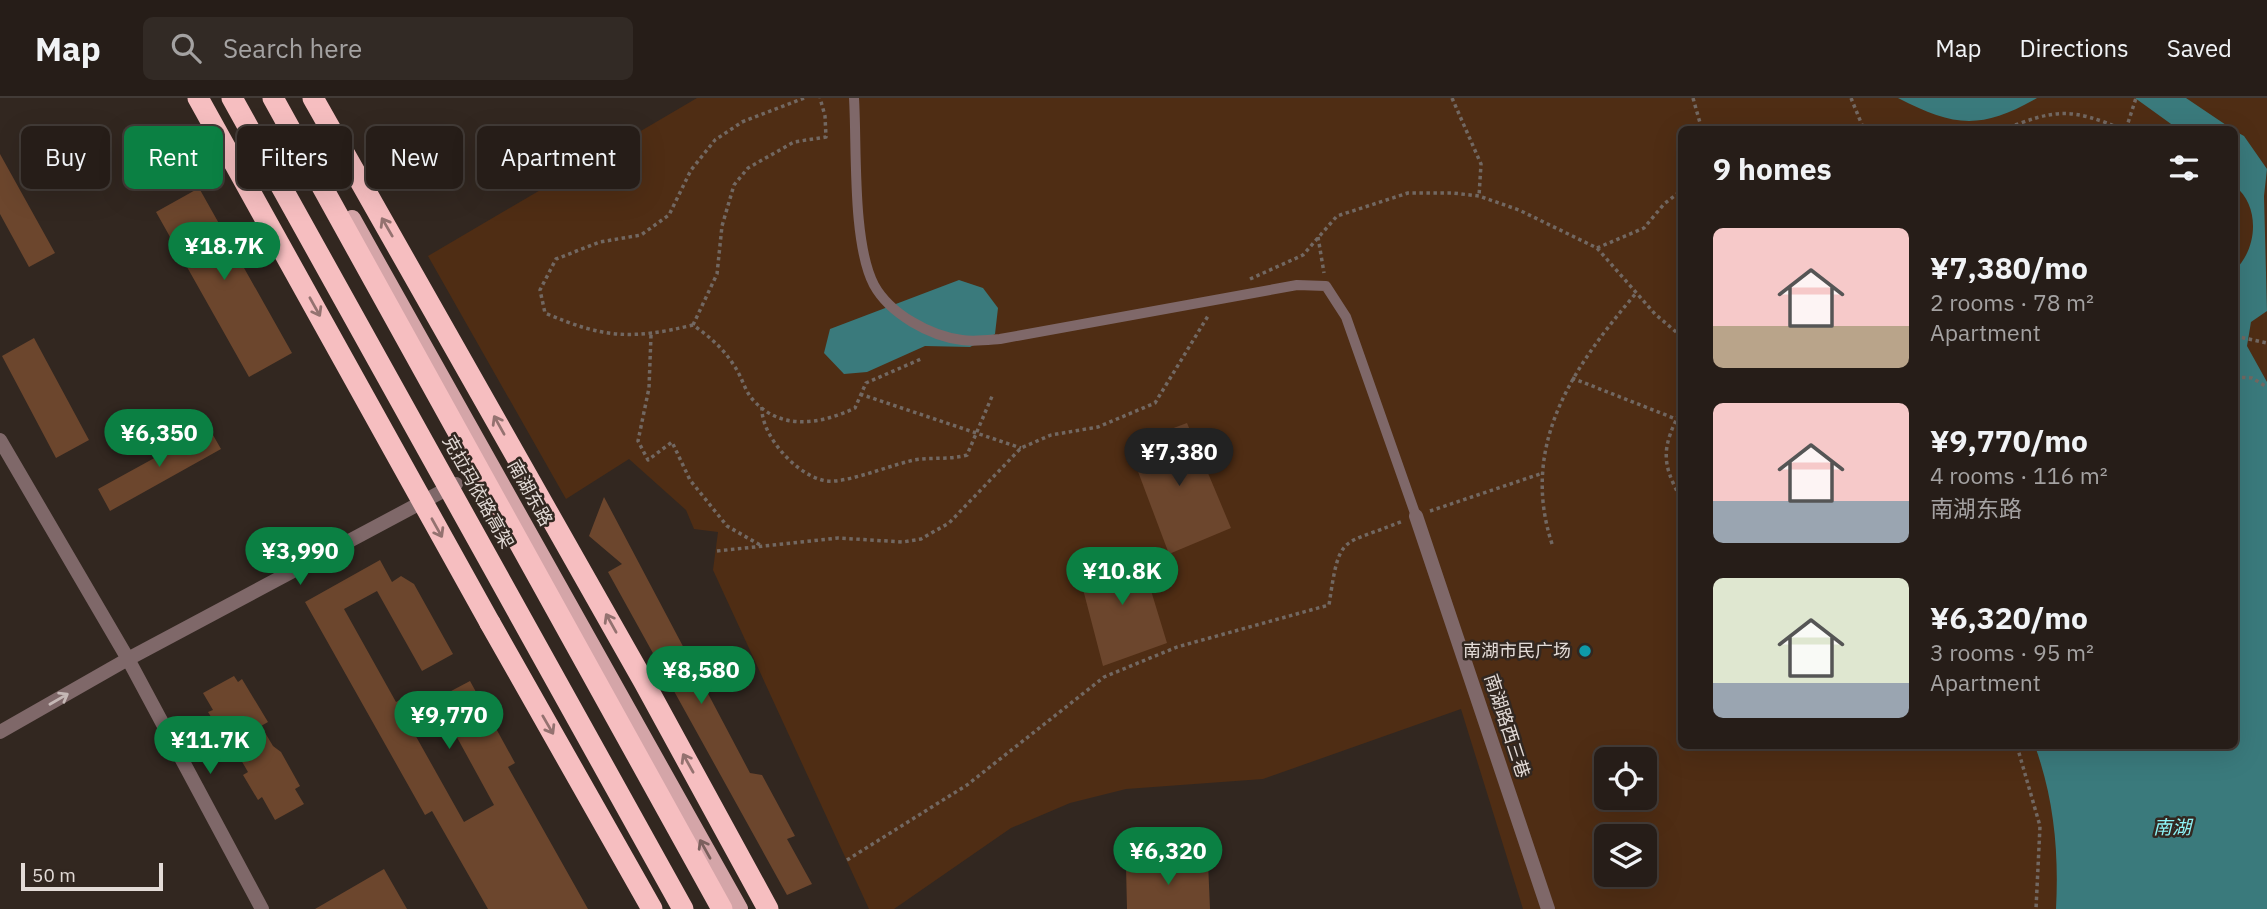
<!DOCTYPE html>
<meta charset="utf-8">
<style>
body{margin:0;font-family:"IBM Plex Sans","Noto Sans SC",sans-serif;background:#322a25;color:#f1f3f6;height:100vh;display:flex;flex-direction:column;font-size:26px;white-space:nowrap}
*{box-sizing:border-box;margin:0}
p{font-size:23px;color:#a4a2a2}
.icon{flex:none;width:38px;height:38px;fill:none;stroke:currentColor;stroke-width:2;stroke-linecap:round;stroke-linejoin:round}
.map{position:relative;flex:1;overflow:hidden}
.side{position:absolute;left:1678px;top:28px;width:560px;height:623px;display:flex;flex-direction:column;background:#261d18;border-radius:10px;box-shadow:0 7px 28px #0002,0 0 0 2px #423b37}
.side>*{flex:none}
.guide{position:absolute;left:21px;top:28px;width:665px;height:63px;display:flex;gap:14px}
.buttons{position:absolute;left:1594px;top:649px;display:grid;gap:14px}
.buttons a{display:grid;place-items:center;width:63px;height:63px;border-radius:10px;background:#261d18;box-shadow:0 7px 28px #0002,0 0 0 2px #423b37;font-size:35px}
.scale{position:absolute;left:21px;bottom:18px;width:142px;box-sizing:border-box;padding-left:7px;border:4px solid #e3dbd7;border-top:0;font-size:19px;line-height:24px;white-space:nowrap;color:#e3dbd7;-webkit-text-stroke:5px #322720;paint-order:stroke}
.price{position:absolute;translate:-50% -60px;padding:0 16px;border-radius:24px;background:#0b8043;color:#fff;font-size:23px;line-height:46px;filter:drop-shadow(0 2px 4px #0008)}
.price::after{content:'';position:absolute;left:50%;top:42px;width:21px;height:16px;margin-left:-10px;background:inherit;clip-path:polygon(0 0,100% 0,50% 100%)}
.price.current{background:#222;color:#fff}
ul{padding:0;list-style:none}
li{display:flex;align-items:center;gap:21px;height:175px;padding:0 35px}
li span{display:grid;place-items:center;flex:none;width:196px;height:140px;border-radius:10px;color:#555}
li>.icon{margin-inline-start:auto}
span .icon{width:84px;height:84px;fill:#fffc;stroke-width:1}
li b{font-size:30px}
h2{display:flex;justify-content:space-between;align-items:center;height:84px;padding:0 35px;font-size:30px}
.tag{padding:0 24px;border-radius:10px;background:#261d18;box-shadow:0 7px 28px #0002,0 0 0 2px #423b37;font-size:24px;line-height:63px}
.tag.current{background:#0b8043;color:#fff}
header{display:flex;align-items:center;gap:42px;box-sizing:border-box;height:98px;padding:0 35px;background:#261d18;border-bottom:2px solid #423b37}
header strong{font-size:33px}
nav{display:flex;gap:38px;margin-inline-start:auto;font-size:24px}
.search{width:490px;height:63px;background:#322a25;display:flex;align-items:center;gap:18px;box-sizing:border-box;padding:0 24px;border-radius:10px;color:#a4a2a2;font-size:26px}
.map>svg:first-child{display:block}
.green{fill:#4f2d14;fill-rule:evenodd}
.water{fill:#3a7a7c}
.building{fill:#6c462d}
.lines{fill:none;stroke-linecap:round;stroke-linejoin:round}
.path{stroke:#726862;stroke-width:3.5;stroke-dasharray:3.5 3.5;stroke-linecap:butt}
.lane{stroke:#7f6869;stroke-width:10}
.street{stroke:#7f6869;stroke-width:14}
.primary{stroke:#d4a5a8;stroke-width:18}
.highway{stroke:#f6bec0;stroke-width:21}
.highway-bridge{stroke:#f6bec0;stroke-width:21}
.oneway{stroke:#947270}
.oneway2{stroke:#c5b8b6}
.oneway3{stroke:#7b605d}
.culture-dot{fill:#0f9aa8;stroke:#322720;stroke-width:2.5}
.labels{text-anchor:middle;stroke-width:5;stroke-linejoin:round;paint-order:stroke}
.street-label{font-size:18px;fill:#e3dbd7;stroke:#322720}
.poi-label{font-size:18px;fill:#e3dbd7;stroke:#322720;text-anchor:end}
.water-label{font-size:19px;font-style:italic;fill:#8ef3f6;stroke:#322720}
</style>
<header>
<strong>Map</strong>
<div class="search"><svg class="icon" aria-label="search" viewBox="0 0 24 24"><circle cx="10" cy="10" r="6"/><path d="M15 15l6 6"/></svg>Search here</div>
<nav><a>Map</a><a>Directions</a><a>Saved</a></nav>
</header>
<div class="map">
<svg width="2267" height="811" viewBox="0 0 2267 811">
<rect width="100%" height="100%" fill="#322720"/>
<path class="green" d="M697 0H2267V811H1523L1461 611 1263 681 1126 691 1070 705 1011 730 894 811H869L713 472 718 434 694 431 686 412 629 361 566 401 428 158ZM1682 32H2235V648H1682ZM1606 662H1645V700H1606ZM1606 738H1645V777H1606Z"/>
<path class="water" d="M1898 0H2037C1981 32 1954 29 1898 0Z
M2135 0H2186L2232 31H2178Z
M2235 33 2244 38 2267 71 2264 98 2267 213 2251 224 2247 248 2267 284V811H2056C2059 754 2054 701 2035 648H2235V172C2258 150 2260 108 2235 88Z
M959 182 983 190 998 210 995 236 970 249 925 248 867 274 844 276 824 255 830 231Z"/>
<path class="building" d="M0 56 55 155 29 169 0 116Z
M199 90 292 255 249 279 156 114Z
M34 240 89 342 56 360 2 258Z
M1187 325 1231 430 1169 456 1128 347Z
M209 330 221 351 110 413 98 391Z
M604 399 750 675 762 677 795 738 787 741 812 786 787 797 608 474 622 466 589 438Z
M1138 450 1167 545 1103 568 1078 472Z
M380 462 392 484 401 478 414 486 453 556 422 573 377 493 344 511 396 604 414 594 426 617 409 626 464 724 494 707 436 601 470 583 515 665 508 669 588 811H488L432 713 425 717 305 504Z
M234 578 238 584 242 581 268 624 261 628 273 648 281 654 300 688 295 691 304 706 275 722 262 699 258 702 243 677 248 674 226 636 223 638 208 614 213 612 203 595Z
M1208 764 1210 811H1127L1126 768Z
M384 771 407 811H315Z"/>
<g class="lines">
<path class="path" d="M804 0 742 24 715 42 691 72 669 117 641 137 600 144 556 161 540 192 545 215C603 240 631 242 693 227 710 239 724 251 735 269 742 279 745 294 754 303 782 333 821 326 855 310L866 285 921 261
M1452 0 1481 66 1479 98
M1693 0 1702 32
M1851 0 1864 32
M2126 31 2136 0
M2002 32C2056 11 2070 9 2124 32
M1318 139 1324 175
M1597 150 1644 130 1664 106 1682 92
M1250 181 1303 157 1337 118 1408 95H1453L1479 98 1519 112 1597 150 1655 216 1682 239
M693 227 717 176 722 128 734 87 748 70 794 44 826 39 825 18 820 0
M651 237 649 290 638 343 648 362 672 344 690 382 727 428 760 447
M2235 238 2267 245
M2235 279 2252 280 2267 289
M1572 280 1676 321
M860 296 1021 350
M762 309C760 339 804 387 835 383 861 380 888 368 914 362 932 359 949 362 967 357L993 296
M1682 310C1662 349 1660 364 1682 402
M1430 413 1543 375
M1552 446C1519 345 1575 267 1637 194
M717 453 838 440 903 444 921 441 949 425 1021 350 1051 337 1098 329 1155 305 1208 218
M2017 648 2040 728 2036 811
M847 762 967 687 1104 579 1177 549 1329 507C1340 433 1340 449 1403 423"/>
<path class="lane" d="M854 0C857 49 852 145 874 187 890 216 930 238 962 242 974 244 988 242 1000 241L1297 187 1326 188 1346 219 1416 418"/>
<path class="street" d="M0 342 128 561 262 811
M1416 418 1548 811
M0 634 128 561 456 386"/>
<path class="primary" d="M352 121 739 811"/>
<path class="highway" d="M273 0 722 811
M313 0 644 584 768 811
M490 525 652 811"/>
<path class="highway-bridge" d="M198 0 490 525
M232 0 683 811"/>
</g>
<defs><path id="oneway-shaft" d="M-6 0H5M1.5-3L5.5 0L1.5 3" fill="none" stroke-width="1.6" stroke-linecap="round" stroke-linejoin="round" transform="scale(1.75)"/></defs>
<g class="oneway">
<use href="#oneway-shaft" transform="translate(387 129) rotate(-120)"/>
<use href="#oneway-shaft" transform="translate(315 209) rotate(61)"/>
<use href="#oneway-shaft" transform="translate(499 327) rotate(-119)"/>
<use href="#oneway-shaft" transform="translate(437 430) rotate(61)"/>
<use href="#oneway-shaft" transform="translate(611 525) rotate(-119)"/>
<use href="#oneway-shaft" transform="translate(548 627) rotate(60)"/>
<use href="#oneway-shaft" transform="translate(688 665) rotate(-119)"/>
</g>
<use class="oneway2" href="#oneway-shaft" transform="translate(59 601) rotate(-30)"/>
<use class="oneway3" href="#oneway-shaft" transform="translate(705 751) rotate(-119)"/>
<circle class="culture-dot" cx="1585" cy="553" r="7"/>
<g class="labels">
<g class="street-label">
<text transform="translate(478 394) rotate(61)" y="6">克拉玛依路高架</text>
<text transform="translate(530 395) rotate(61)" y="6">南湖东路</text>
<text transform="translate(1507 628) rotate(72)" y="6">南湖路西三巷</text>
</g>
<g class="poi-label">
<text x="1571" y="559">南湖市民广场</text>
</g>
<g class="water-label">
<text x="2172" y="736">南湖</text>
</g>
</g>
</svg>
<div class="buttons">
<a><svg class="icon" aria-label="locate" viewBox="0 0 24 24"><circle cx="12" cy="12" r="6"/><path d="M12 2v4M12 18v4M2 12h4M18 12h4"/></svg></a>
<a><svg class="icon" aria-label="layers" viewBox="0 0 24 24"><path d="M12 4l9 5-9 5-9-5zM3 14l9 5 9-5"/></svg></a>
</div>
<div class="scale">50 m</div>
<b class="price" style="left:224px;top:184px">¥18.7K</b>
<b class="price" style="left:159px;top:371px">¥6,350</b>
<b class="price current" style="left:1179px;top:390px">¥7,380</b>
<b class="price" style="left:300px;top:489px">¥3,990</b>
<b class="price" style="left:1122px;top:509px">¥10.8K</b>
<b class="price" style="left:701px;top:608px">¥8,580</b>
<b class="price" style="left:449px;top:653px">¥9,770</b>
<b class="price" style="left:210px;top:678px">¥11.7K</b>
<b class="price" style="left:1168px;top:789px">¥6,320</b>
<div class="guide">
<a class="tag">Buy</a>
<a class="tag current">Rent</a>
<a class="tag">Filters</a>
<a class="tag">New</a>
<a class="tag">Apartment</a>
</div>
<section class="side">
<h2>9 homes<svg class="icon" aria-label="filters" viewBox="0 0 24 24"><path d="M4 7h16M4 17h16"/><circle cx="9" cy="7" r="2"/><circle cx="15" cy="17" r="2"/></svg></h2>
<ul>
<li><span style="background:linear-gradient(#f6c9c9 70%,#b9a48a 0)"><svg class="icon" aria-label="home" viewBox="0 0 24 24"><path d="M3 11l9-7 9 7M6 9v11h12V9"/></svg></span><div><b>¥7,380/mo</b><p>2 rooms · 78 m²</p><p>Apartment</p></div></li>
<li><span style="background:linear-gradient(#f6c9c9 70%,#9aa5b1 0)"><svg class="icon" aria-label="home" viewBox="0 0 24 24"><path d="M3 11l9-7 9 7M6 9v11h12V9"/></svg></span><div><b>¥9,770/mo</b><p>4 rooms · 116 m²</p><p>南湖东路</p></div></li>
<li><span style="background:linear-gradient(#dfe7d0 75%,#9aa5b1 0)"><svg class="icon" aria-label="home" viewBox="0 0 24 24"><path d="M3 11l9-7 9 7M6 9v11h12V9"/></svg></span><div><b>¥6,320/mo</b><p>3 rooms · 95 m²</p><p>Apartment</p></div></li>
</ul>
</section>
</div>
